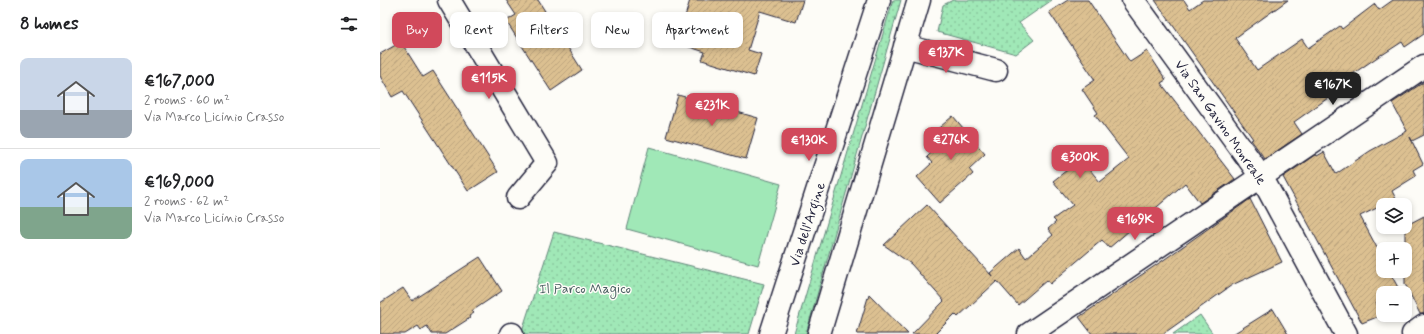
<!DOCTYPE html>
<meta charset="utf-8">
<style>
body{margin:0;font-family:Mynerve,sans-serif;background:#f2f2f2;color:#202124;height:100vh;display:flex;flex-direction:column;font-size:15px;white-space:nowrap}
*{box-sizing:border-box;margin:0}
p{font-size:13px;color:#757577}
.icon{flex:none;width:22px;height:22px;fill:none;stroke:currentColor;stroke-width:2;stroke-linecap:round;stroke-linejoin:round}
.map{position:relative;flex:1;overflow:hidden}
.details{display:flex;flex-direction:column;background:#fff;width:380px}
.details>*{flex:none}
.banner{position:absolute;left:12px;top:12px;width:380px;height:36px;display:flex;gap:8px}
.controls{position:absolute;left:996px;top:198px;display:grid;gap:8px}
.controls a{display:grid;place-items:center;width:36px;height:36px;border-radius:8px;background:#fff;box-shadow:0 2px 6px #0003;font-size:20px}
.price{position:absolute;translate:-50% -34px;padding:0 9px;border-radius:8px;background:#d1495b;color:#fff;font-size:13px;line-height:26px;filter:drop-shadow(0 1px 2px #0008)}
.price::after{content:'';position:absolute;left:50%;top:24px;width:12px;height:9px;margin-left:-6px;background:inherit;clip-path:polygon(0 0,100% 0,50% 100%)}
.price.on{background:#222;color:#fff}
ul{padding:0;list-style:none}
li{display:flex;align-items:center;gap:12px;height:100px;padding:0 20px}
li+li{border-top:1px solid #e0e0e0}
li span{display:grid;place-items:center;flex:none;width:112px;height:80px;border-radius:8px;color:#555}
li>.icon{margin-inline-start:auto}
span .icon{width:48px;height:48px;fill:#fffc;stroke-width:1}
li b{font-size:17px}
h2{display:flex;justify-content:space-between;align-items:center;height:48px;padding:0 20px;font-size:17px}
.pill{padding:0 14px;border-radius:8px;background:#fff;box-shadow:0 2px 6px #0003;font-size:14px;line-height:36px}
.pill.on{background:#d1495b;color:#fff}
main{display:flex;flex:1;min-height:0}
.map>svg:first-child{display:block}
.green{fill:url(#green-dots);stroke:#618579}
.pitch{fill:#a0e8b7;stroke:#618579}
.building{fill:url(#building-hatch);stroke:#22223b}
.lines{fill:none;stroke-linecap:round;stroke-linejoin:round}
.minor-casing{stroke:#22223b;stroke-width:25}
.minor{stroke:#fdfcf7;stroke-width:22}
.labels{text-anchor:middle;stroke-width:3;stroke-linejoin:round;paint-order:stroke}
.street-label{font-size:14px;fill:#22223b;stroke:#fdfcf7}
.park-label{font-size:14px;fill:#485d60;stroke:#fdfcf7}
</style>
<main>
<section class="details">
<h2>8 homes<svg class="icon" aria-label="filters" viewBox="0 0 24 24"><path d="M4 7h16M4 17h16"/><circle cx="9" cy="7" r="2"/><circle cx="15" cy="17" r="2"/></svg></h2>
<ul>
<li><span style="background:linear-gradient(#c9d6e8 65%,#9aa5b1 0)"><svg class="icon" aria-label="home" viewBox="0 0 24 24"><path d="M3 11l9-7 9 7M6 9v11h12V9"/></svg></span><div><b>€167,000</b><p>2 rooms · 60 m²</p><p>Via Marco Licinio Crasso</p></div></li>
<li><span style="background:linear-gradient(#a9c7e8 60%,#7fa58c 0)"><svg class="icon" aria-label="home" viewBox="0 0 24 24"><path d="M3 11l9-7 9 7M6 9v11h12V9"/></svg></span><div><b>€169,000</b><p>2 rooms · 62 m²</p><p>Via Marco Licinio Crasso</p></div></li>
</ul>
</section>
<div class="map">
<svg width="1044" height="334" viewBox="0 0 1044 334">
<defs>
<pattern id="green-dots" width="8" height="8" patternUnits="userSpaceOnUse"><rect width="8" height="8" fill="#a0e8b7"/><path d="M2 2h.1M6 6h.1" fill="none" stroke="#8ac79e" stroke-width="1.8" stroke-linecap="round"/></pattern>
<pattern id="building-hatch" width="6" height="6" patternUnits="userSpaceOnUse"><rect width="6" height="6" fill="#dcc091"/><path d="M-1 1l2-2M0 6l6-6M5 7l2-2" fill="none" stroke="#bca57e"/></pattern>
</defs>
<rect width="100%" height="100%" fill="#fdfcf7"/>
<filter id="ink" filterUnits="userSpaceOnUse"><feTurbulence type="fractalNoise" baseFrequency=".025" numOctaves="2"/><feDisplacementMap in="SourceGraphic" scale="8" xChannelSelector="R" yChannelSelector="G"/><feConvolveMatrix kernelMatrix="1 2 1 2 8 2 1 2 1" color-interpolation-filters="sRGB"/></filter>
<g filter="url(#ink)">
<path class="green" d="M513 0H521L426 334H414Z
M573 0H672L639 23 654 40 636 54 557 32 563 5Z
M174 232 384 284 369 334H141Z
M820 315 833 334H793Z"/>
<path class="pitch" d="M269 147 401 184 378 265 247 229Z"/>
<path class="building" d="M126 0H158L202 70 171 91 126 21 136 15Z
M310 0H423L416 22 380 11 368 50 381 54 374 76 322 60 325 52 297 43Z
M688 0H708L750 62 767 51 786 80 781 83 855 179 820 203 805 183 729 248 722 240 670 284 667 280 638 305 617 281 578 317 575 314 555 334H532L564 301 531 264 504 245 547 205 612 276 610 273 639 248 646 258 673 235 668 229 676 222 673 219 693 205 673 181 701 159 720 182 749 159 715 115 718 113 702 89 715 80 669 12Z
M775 0H804L810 9 823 0H908L855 38 877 70 922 39 928 48 960 26 962 29 995 4 999 10 1013 0H1044V34L1025 47 1022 42 1002 55V54L955 86 958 91 914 122 922 134 885 159 871 140 873 139Z
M21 42 43 77 53 71 118 172 88 191 23 91 12 97 0 76V54Z
M1044 82V135L1032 141 1030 137 1043 164 1033 170 1036 176 1012 191 1016 199 980 216 1003 259V271H1009L1020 291 1016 293H1003V300L996 303 1002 315 982 323 903 177 936 154 937 156 944 152 956 174 990 151 1027 131 1012 103Z
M298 95 378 118 366 159 286 137Z
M573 116 605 154 589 169 593 174 560 203 537 177 552 163 547 157 563 142 554 132Z
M870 199 902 262 852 285 783 334H712L699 317 785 259Z
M1044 216V314H1040L1025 284V226Z
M100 257 122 291 92 311 94 313 89 316 90 318 65 334H52L47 326 41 330 38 326 25 334H0V303L23 288 32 301Z
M489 294 528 334H477Z
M893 309 908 334H853Z"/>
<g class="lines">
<g class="minor-casing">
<path id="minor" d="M69 0 167 163 138 198
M753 0 881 176 966 334
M525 46 616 70
M131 334H132
M391 334 499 0
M439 334 539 0
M649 334 1044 66
M1033 334 1044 326"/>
</g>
<use href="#minor" class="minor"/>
</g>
</g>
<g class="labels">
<g class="street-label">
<text transform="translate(841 122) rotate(55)" y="5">Via San Gavino Monreale</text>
<text transform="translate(427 224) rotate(-72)" y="5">Via dell'Argine</text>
</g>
<g class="park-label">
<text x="205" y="293">Il Parco Magico</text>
</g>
</g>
</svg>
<div class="controls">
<a><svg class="icon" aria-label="layers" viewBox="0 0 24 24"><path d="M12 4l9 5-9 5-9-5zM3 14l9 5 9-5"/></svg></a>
<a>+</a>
<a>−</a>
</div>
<b class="price" style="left:566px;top:74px">€137K</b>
<b class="price" style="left:109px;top:100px">€115K</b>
<b class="price on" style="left:953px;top:106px">€167K</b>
<b class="price" style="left:332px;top:127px">€231K</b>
<b class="price" style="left:571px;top:161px">€276K</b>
<b class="price" style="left:429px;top:162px">€130K</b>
<b class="price" style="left:700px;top:179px">€300K</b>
<b class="price" style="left:755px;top:241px">€169K</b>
<div class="banner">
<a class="pill on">Buy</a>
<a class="pill">Rent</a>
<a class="pill">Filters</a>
<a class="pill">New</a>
<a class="pill">Apartment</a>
</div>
</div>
</main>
